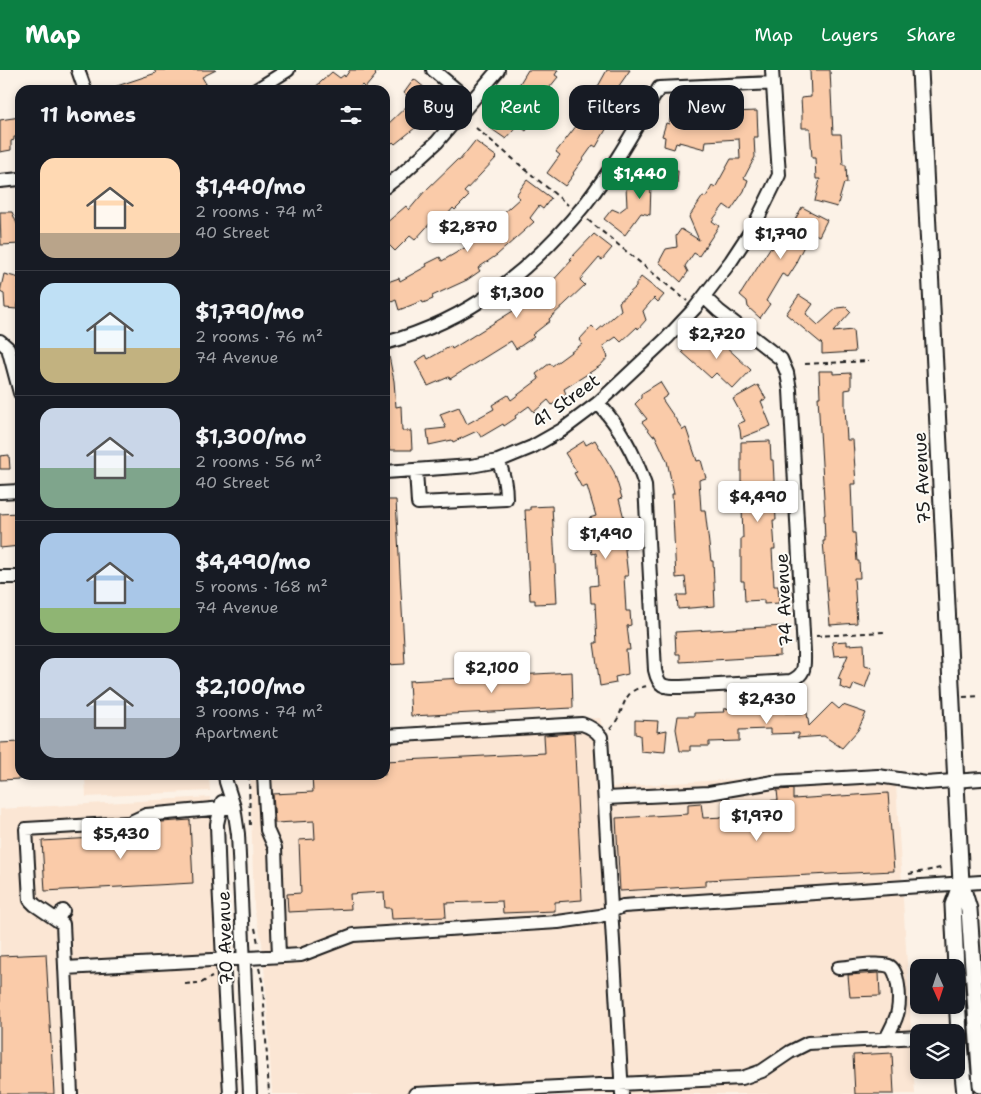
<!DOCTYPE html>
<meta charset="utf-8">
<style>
body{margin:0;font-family:"Shantell Sans",sans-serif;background:#20242c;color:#f1f3f6;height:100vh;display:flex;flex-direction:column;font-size:19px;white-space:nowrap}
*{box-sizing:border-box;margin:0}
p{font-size:16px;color:#9ea1a6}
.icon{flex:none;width:28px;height:28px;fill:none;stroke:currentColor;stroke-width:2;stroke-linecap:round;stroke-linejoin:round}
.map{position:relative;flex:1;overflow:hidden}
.sheet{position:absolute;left:15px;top:15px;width:375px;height:695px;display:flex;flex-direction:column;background:#171b24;border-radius:15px;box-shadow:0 2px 8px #0003}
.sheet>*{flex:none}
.banner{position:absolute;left:405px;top:15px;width:475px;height:45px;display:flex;gap:10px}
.needle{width:32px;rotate:177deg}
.tools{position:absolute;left:910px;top:889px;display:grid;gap:10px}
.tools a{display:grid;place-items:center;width:55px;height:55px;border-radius:10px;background:#171b24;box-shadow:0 2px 8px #0003;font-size:25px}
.price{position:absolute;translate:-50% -42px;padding:0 11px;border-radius:5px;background:#fff;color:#222;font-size:16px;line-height:32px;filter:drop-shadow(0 1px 2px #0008)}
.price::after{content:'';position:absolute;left:50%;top:30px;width:15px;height:11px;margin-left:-8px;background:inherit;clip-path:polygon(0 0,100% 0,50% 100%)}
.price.on{background:#0b8043;color:#fff}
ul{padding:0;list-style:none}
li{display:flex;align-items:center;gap:15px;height:125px;padding:0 25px}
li+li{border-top:1px solid #363941}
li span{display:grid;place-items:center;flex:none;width:140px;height:100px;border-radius:15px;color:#555}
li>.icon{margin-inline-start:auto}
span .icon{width:60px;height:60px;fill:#fffc;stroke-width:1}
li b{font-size:21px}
h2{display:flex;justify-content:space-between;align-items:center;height:60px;padding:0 25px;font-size:21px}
.tag{padding:0 18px;border-radius:15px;background:#171b24;box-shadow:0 2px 8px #0003;font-size:18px;line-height:45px}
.tag.on{background:#0b8043;color:#fff}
header{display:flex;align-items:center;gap:30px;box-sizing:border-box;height:70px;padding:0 25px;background:#0b8043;color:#fff}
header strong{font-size:24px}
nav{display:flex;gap:28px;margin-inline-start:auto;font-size:18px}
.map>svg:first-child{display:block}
.built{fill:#fbe6d4}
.building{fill:#facba9;stroke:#1c1c1c}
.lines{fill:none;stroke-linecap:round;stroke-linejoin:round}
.minor-casing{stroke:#1c1c1c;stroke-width:16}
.major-casing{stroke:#1c1c1c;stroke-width:19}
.path{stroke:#1c1c1c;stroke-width:2;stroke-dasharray:5 4;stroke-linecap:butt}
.minor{stroke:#fdfcf7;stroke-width:12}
.major{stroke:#fdfcf7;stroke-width:15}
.labels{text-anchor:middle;stroke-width:4;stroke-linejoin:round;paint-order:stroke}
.street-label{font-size:18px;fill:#1c1c1c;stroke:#fdfcf7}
</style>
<header>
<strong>Map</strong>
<nav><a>Map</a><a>Layers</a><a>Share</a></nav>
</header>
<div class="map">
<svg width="981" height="1024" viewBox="0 0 981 1024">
<rect width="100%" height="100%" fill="#fcf2e7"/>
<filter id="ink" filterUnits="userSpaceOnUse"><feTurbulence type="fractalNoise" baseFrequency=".02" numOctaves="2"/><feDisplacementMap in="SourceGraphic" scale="10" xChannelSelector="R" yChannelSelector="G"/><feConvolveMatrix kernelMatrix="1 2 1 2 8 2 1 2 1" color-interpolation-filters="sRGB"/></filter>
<g filter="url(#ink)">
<path class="built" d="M600 648 608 683 611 717 895 699 915 1024H272L267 934 262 872 254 839 250 705H385V659Z
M85 705H209L210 721 86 727Z
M210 727 223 1024H0V739Z"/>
<path class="building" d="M154 0H216L202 7 206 14 193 20H112L111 18 156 3Z
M350 0H378L375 4 376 5 365 18 362 15 357 20H312L332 2 340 8 344 5 345 7Z
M528 0H558L555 5 558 7 529 43 535 47 526 61 518 55 506 69 490 58 502 44 499 41 514 23Z
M607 0H630L614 23 625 29 618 41 617 40 596 77 593 75 573 103 574 104 565 116 547 103 560 85 556 82 584 46 575 40 584 28 590 31Z
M810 0H830L833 64H841L843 95H846L847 113H844L837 137 815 131 820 109H816L815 88H812L810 58H802V45L801 28 811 27Z
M414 9 437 28 425 44 427 46 416 59 415 58 395 74 393 72 385 80V57L413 30 404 23Z
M732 38V42L757 41 758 67H754L755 87 744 108 748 110 744 121 731 140 724 135 712 151 719 156 699 186 694 183 685 196 688 202 681 212 659 192 666 179 677 177 676 166 681 159 699 170 689 147 703 126 706 127 712 116 715 118 731 89H740L739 69 706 71 705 79 679 72V74L676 73 674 79 664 76 665 67 662 66 666 53 669 54 671 45 687 50 688 47 698 50V53L719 51V39Z
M20 47V67H14V70L11 71V80L0 82V50Z
M475 71 497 87 464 122 469 126 455 140 453 138 439 155 433 150 415 170 410 166 395 181 385 171V154L406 136 409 140 425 121 457 90 459 91Z
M678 101 677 116 651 115 650 145 641 143 625 165 604 149 612 139 619 142 627 136 626 117H643V102Z
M527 110 551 128 543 139 539 136 530 148 534 152 497 185 478 198 480 201 467 210 432 226 433 229 423 233 422 231 399 240 396 230 385 235V213L399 208 400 211 427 196 426 194 440 187 442 191 492 162 485 155 499 143 501 145 520 128 516 125Z
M802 137 827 150 819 166 811 162 796 192 797 193 788 207 782 204 766 231 770 234 760 248 748 237 747 231 740 225 770 178 772 179 782 156 790 159Z
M0 142H12L20 161V174L1 175Z
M594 164 612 178 602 190 599 188 580 210 585 215 549 249 550 251 532 265 534 267 516 279 511 271 450 309 449 307 428 316 415 292 426 285 428 289 451 276 452 279 521 236 520 234 545 214 548 216 572 190 570 189Z
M4 204 20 208 18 221 20 223 17 239 5 238 4 224 0 222Z
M641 207 664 225 658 232 654 228 643 241 646 250 638 259 637 257 621 272 616 267 603 276 608 287 600 296 564 319 566 324 552 335 548 330 534 342 529 336 515 346 516 348 504 356 503 354 481 367 477 361 453 372 452 370 429 375 427 360 446 358 440 344 459 337 467 354 494 339 492 335 508 325 511 330 539 309 536 304 550 293 552 296 582 274 579 270 592 256 597 261 621 240 619 232 636 217V214Z
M799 225 813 234 806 244 818 255 837 238 846 237 851 242 833 262 853 260 855 282 822 284V274L786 244Z
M708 262 720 274 722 273 751 300 733 319 716 303 711 308 682 282 695 268 699 270Z
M389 286 394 311 396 337 401 336 402 361H411L412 380H391L390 378H385V287Z
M819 301H833V304L851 303V319L845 320V337L847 370H853L856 414H851L853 463H855L857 491H859L860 508H854L857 553 830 555 823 471H825L824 445H825L818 327H820Z
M660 312 668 325 662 329 683 360 686 358 697 391 701 390 706 408 699 410 701 440H705L711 491H713L715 536 678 539 677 525H687L685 507 676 508 672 424H674L667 391 655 365 653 366 642 352 647 349 635 334 641 328V324Z
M758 315 766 329 761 331 771 356 741 368 740 360 738 354 745 351 733 329Z
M595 370 614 402 622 428 619 429 625 452 622 453 628 506H624L626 541H630L631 555 627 556 630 580H626L628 604 615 607 616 613 600 616 594 573H597L595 533H591L590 516 598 515 596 483 592 484 589 468 594 467 589 448 596 446 587 416 582 418 574 403 577 402 565 383 584 371 586 375Z
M770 371 771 390H773L776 450H773L775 479H772L774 516H778L779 533 764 534V530L745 531 744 511H741V468H743L742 438H745L744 412H741V372Z
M9 385 10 399H0V386Z
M385 430H396L405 594 385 595Z
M552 436 557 533 535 534V530H530L525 440H530V437Z
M18 443 20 476 0 478V444Z
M785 556 786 575 780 576V586L680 592V584H676L675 562Z
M847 571V575L864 574 865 596 872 598 865 618 854 614 851 621 840 617 841 610 838 609 848 585 834 586 832 572Z
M572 602 573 638 411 646 409 611Z
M832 633 839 639 843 635 866 643 858 660 842 678 824 666 797 668 799 665V663L770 664V659L739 660V671L709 672V676H690V681H680L676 659 678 646H694V643L725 642 724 639 748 636H784L785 643H807L809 656Z
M635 650 658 651 657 662 667 660 665 682 652 681 651 683 641 682 640 665 635 664Z
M574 663 582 830 555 832V841L503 843 502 831 445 833 446 847 392 849 391 838H385L384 822 350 824 351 839 288 842 287 824 301 823 299 770 315 769 314 751 275 753 273 724 313 722 312 705H385V691L545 683 544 665Z
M20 672V709L0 710V673Z
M793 719V729L888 723 894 801 706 810V816L620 821 616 748 688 744V734L701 733 703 748 746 746 745 732 778 730 777 720Z
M190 750 193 813 45 821 42 771 146 765V754L148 753Z
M46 884 54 1024H0V886Z
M879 903 880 926 850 927 848 905Z
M892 983 894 1024H855L853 985Z"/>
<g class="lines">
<g class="minor-casing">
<path id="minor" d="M78 0 85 20
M433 0 471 32
M256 20 288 0
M0 111 20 109
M385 117 402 104 437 72 498 0
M0 271 8 278 20 323
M385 273C470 250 532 200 586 133 614 97 636 57 659 18L773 13
M598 333C620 357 635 384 645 415L655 600C659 618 664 617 681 617L791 611C806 604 804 597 804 582L790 320 787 303 781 289 719 241 704 227
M416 400 418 433 506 429C506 415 504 403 498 391
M385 402 471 396 498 391 532 377 562 360 598 333 667 268 695 238 731 191 754 156 779 105 772 0
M0 422 20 421
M0 507H20
M385 666 582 654C591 657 596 660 601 667L622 1024
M225 705 226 712 234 737 238 764 250 1024
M264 705 267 760 275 778 279 886
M606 728 709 723 773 712 878 706 926 713 981 709
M222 732 217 754 219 812 230 1024
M63 841 57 850 63 854 71 1024
M57 850 35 835 30 830 26 759 129 753 146 745 234 737
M65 898 301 885 353 865 558 852 600 846 623 836 981 812
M838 898C851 897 876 892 889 896 899 900 900 930 898 940 897 949 890 960 886 969
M415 1024 742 1008 762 1001 790 982 808 973 919 967"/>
</g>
<g class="major-casing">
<path id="major" d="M920 0 961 813 969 839 981 1015
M956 898 953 835 961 813
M956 906 959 965 965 1024"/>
</g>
<path class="path" d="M476 58 568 135
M588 150 687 231
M805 294 869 291
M816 566 884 562
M963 627 981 626
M610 659C628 641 618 619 649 616
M249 705 250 758
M909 804 941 798
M255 858 258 873
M259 898 263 915 269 1024
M201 913 212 907
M185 914 198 913"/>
<use href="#minor" class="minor"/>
<use href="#major" class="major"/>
</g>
</g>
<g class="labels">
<g class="street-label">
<text transform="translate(566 331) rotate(-36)" y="6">41 Street</text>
<text transform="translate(922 408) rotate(-93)" y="6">75 Avenue</text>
<text transform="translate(784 530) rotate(-93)" y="6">74 Avenue</text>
<text transform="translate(225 868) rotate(-92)" y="6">70 Avenue</text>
</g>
</g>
</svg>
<div class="tools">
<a><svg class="needle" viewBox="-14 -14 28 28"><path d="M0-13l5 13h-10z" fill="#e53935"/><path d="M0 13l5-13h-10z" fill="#9ea1a6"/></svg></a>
<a><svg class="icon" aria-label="layers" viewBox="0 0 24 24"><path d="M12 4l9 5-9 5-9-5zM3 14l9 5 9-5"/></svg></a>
</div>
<b class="price on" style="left:640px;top:130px">$1,440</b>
<b class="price" style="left:468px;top:183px">$2,870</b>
<b class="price" style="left:781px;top:190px">$1,790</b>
<b class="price" style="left:517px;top:249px">$1,300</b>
<b class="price" style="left:717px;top:290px">$2,720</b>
<b class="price" style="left:758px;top:453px">$4,490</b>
<b class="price" style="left:606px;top:490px">$1,490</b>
<b class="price" style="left:492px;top:624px">$2,100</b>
<b class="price" style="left:767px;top:655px">$2,430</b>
<b class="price" style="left:757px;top:772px">$1,970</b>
<b class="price" style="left:121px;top:790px">$5,430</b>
<div class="banner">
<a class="tag">Buy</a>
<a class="tag on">Rent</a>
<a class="tag">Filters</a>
<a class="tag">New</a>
</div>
<section class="sheet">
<h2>11 homes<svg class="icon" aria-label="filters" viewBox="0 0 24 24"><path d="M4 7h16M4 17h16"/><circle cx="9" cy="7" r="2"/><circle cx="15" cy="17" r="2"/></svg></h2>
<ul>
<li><span style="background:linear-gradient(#ffd9b3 75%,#b9a48a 0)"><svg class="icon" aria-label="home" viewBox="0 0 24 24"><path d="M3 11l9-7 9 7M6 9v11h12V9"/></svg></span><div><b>$1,440/mo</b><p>2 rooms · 74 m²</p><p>40 Street</p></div></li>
<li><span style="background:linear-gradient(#bfe0f5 65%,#c2b280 0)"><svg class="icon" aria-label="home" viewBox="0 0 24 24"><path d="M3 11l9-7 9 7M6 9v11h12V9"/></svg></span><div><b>$1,790/mo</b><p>2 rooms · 76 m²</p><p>74 Avenue</p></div></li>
<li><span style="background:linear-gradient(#c9d6e8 60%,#7fa58c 0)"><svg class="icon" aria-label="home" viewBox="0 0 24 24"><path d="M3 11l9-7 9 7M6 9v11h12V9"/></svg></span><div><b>$1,300/mo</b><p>2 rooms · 56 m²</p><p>40 Street</p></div></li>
<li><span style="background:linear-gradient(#a9c7e8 75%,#8fb573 0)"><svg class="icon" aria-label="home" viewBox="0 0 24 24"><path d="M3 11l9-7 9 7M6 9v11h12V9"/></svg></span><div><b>$4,490/mo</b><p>5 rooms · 168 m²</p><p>74 Avenue</p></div></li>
<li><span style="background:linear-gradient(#c9d6e8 60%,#9aa5b1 0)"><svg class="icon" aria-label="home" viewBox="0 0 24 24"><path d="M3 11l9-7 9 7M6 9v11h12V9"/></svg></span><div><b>$2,100/mo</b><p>3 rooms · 74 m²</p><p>Apartment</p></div></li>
</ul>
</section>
</div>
